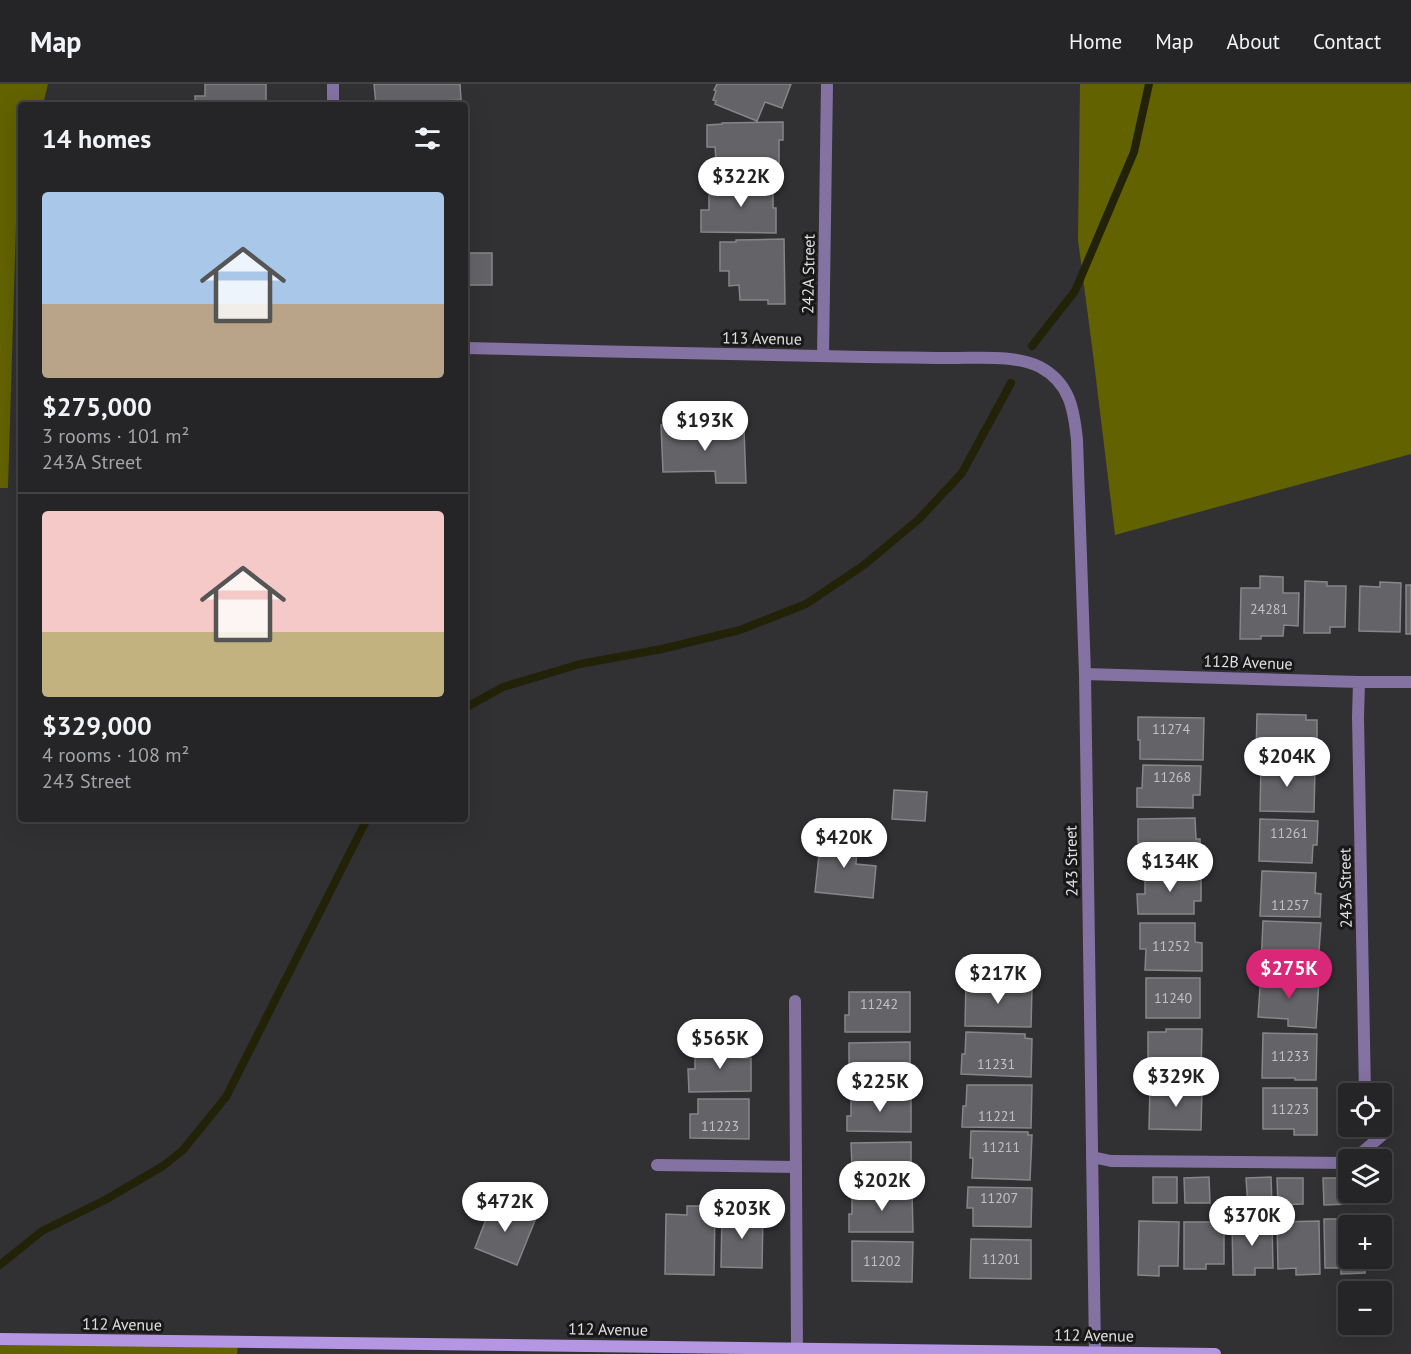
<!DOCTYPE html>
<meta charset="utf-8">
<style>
body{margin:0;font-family:"PT Sans",sans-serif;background:#2d2c2e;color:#f1f3f6;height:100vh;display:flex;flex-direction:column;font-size:22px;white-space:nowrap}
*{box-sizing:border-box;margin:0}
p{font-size:20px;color:#a3a4a7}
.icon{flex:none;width:33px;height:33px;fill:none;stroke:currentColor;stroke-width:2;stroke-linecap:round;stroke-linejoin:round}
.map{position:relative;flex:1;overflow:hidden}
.side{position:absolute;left:18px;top:18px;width:450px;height:720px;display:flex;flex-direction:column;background:#252426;border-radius:6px;box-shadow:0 6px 24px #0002,0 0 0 2px #424143}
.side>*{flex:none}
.buttons{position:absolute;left:1338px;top:999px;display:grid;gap:12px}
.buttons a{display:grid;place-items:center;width:54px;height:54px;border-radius:6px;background:#252426;box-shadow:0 6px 24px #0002,0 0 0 2px #424143;font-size:30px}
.price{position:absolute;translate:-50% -51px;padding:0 14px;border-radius:21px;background:#fff;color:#222;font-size:20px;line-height:39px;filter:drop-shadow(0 2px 3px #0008)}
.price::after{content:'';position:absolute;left:50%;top:36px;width:18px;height:14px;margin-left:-9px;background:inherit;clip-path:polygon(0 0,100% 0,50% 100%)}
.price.active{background:#db2777;color:#fff}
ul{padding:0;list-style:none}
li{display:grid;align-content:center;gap:12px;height:318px;padding:0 24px}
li+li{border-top:2px solid #424143}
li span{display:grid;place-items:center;height:186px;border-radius:6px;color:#555}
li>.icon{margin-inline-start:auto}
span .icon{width:108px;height:108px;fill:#fffc;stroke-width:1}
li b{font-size:26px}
h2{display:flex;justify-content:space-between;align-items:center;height:72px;padding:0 24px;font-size:26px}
header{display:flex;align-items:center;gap:36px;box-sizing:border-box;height:84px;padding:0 30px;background:#252426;border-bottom:2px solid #424143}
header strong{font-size:28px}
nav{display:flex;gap:33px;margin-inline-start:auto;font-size:21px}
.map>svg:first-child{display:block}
.forest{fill:#626200}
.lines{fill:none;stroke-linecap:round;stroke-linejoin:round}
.stream{stroke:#222208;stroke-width:8}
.building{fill:#646367;stroke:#868588;stroke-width:1.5}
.lane{stroke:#8472a2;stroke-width:12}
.street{stroke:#8472a2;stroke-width:12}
.secondary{stroke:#b496e2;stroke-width:12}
.labels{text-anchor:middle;stroke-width:6;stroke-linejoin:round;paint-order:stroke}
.number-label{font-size:14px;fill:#c1c0c2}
.street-label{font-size:16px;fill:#e0dfe1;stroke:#181819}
</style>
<header>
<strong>Map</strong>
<nav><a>Home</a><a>Map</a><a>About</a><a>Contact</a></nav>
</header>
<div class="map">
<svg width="1411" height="1270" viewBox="0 0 1411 1270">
<rect width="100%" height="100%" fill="#313033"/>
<path class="forest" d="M0 0H48L43 21H21V119L16 140 8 404H0Z
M1080 0H1411V370L1115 451 1093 270 1078 156Z
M0 1255 238 1259 237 1270H0Z"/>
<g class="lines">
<path class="stream" d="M1032 262 1075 207 1134 68 1149 0
M465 624 503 603 580 580 662 565 740 546 806 520 864 481 919 435 962 389 1011 299
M0 1181 42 1147 105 1116 163 1082 183 1066 226 1013 367 735"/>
</g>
<path class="building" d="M205 0H266V21H195V12H205Z
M374 0H460L461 16 444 17 445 21H376Z
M717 0H791L782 24 765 18 757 37 715 20 716 17 713 16 716 7 714 6Z
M783 38V56H779V88H722V76H716L715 63H707V41L722 40V39Z
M716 97H773V124H776V149L701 148V126H709V111H716Z
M784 155 785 220H768V216H740L739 201 729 202V187H720V158H736V156Z
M465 169H492V201H465Z
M689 340 690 347 744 345 746 399H716L715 387 663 388 661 341Z
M1260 492 1283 493V509H1299L1298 542 1284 541 1283 552H1261V555H1240L1241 504H1260Z
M1305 497 1327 498V502H1346L1345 543H1330V549H1304Z
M1380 498 1401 499 1400 548 1359 547 1360 502 1380 503Z
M1406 501H1411V550H1406Z
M1257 630 1306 631V636H1317V656H1314V673L1256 672Z
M1138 633 1204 634 1203 676 1140 675V656H1138Z
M1261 679 1303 680V685H1315L1314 728 1260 727Z
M1143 681 1201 682 1200 711H1193V724L1137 723V704H1142Z
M894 706 927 708 925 737 892 735Z
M1195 734 1196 755H1200V782L1144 783 1143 759H1138V735Z
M1260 735 1318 737 1317 761H1313L1312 779 1259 777Z
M830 748 858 751 856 780 876 782 873 814 815 808 819 771 828 772Z
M1201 787V817H1194V830H1138L1137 810H1145V788Z
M1262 787 1316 789 1315 809 1321 810 1320 833 1260 832Z
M1263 837 1321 839 1319 867H1316V884L1261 882Z
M1140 839H1195V858L1202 859V887L1145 886 1146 865H1140Z
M1261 889 1295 892V895L1319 896 1316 944 1288 942V935L1258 933Z
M1146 894H1200V934H1146Z
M966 898H1024V903H1032L1031 943 965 942Z
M849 908H910V948H845V931H849Z
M1166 945H1202L1201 989 1174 988V994H1148V948H1166Z
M966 948 1025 950V954L1032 955 1031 993 961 990 962 970H965Z
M1263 949 1317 950 1316 996H1295V994H1262Z
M910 958V998H846V982H849V959Z
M739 960 740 974H751V1007L689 1008 688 985H695V961Z
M967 1001H1032L1031 1044 962 1043 963 1022H966Z
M1150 1002 1202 1003 1201 1046 1149 1045Z
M1263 1004H1317V1051H1294V1045H1263Z
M851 1009 911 1010V1048L847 1047V1032H851Z
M698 1015H749V1055L690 1054V1030H698Z
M971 1047 1028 1048V1051H1032L1030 1096 972 1094 973 1074H970Z
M911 1058V1098H849V1082H852L851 1059Z
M1153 1093H1177V1119H1153Z
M1209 1093 1210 1119H1185L1184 1094Z
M1271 1093 1272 1121 1248 1122 1246 1094Z
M1277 1094H1303V1120L1278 1121Z
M1323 1094H1348L1349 1120 1324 1121Z
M968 1103 1032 1104 1031 1143 973 1142V1124H967Z
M912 1107 913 1148H849V1130H852V1108Z
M493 1117 536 1134 517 1181 475 1164Z
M687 1122H715L714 1191 665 1190 666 1130 687 1131Z
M722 1129H763L762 1184 721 1183Z
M1324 1135H1365V1142H1348V1174H1365V1189L1341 1190V1184H1325Z
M1139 1137 1179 1138 1178 1182H1159V1192L1138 1191Z
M1272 1137 1273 1184H1255V1191H1233L1232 1138Z
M1319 1137 1320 1190 1296 1191V1184L1278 1185 1277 1138Z
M1184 1138H1224V1180H1206V1185H1184Z
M971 1155 1031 1156V1195L970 1194Z
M852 1157 913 1158 912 1198 852 1197Z"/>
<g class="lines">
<path class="lane" d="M1092 1073 1111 1077 1348 1079
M1353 1076 1387 1047
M657 1081 796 1083"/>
<path class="street" d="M333 0V21
M465 264C598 267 731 271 864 273 894 273 925 274 955 274 980 274 1017 271 1040 283 1070 299 1074 326 1077 356L1085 590 1095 1268
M823 272 827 0
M1085 590 1359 598H1411
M1359 598 1358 633 1365 1010
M795 917 797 1264
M1382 1039 1387 1047"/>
<path class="secondary" d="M0 1255C405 1262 810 1262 1215 1270"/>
</g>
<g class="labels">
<g class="number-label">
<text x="1269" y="530">24281</text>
<text x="1171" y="650">11274</text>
<text x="1172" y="698">11268</text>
<text x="1289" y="754">11261</text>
<text x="1290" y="826">11257</text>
<text x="1171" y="867">11252</text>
<text x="1173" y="919">11240</text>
<text x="879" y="925">11242</text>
<text x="1290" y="977">11233</text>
<text x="996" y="985">11231</text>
<text x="1290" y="1030">11223</text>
<text x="997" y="1037">11221</text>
<text x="720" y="1047">11223</text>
<text x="1001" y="1068">11211</text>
<text x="999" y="1119">11207</text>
<text x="1001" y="1180">11201</text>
<text x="882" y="1182">11202</text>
</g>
<g class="street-label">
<text transform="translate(808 190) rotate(-89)" y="6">242A Street</text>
<text transform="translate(762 254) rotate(1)" y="6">113 Avenue</text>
<text transform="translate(1248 578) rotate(2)" y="6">112B Avenue</text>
<text transform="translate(1071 777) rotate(-91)" y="6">243 Street</text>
<text transform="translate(1345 804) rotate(-91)" y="6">243A Street</text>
<text transform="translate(122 1240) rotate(1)" y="6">112 Avenue</text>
<text transform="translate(608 1245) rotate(1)" y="6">112 Avenue</text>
<text transform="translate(1094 1251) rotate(1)" y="6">112 Avenue</text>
</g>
</g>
</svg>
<div class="buttons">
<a><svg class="icon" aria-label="locate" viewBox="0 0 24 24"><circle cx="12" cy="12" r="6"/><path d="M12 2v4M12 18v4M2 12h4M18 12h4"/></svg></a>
<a><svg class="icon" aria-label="layers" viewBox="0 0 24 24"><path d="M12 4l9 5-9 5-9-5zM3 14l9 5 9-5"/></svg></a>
<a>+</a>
<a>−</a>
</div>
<b class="price" style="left:741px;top:124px">$322K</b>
<b class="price" style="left:705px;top:368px">$193K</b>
<b class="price" style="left:1287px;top:704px">$204K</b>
<b class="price" style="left:844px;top:785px">$420K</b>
<b class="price" style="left:1170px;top:809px">$134K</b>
<b class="price active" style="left:1289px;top:916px">$275K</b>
<b class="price" style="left:998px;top:921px">$217K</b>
<b class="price" style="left:720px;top:986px">$565K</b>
<b class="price" style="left:1176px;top:1024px">$329K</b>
<b class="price" style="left:880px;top:1029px">$225K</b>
<b class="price" style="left:882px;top:1128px">$202K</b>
<b class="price" style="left:505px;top:1149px">$472K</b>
<b class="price" style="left:742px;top:1156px">$203K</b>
<b class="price" style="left:1252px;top:1163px">$370K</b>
<section class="side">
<h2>14 homes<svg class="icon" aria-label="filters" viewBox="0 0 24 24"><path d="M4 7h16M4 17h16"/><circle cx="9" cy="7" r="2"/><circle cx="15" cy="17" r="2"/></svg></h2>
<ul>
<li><span style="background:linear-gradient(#a9c7e8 60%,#b9a48a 0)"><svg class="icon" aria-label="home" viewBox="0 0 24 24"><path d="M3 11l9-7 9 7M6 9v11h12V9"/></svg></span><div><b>$275,000</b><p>3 rooms · 101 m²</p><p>243A Street</p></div></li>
<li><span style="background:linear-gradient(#f6c9c9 65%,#c2b280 0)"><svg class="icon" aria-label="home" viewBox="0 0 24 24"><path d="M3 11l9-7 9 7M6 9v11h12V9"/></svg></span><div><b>$329,000</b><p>4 rooms · 108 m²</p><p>243 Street</p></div></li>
</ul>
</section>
</div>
